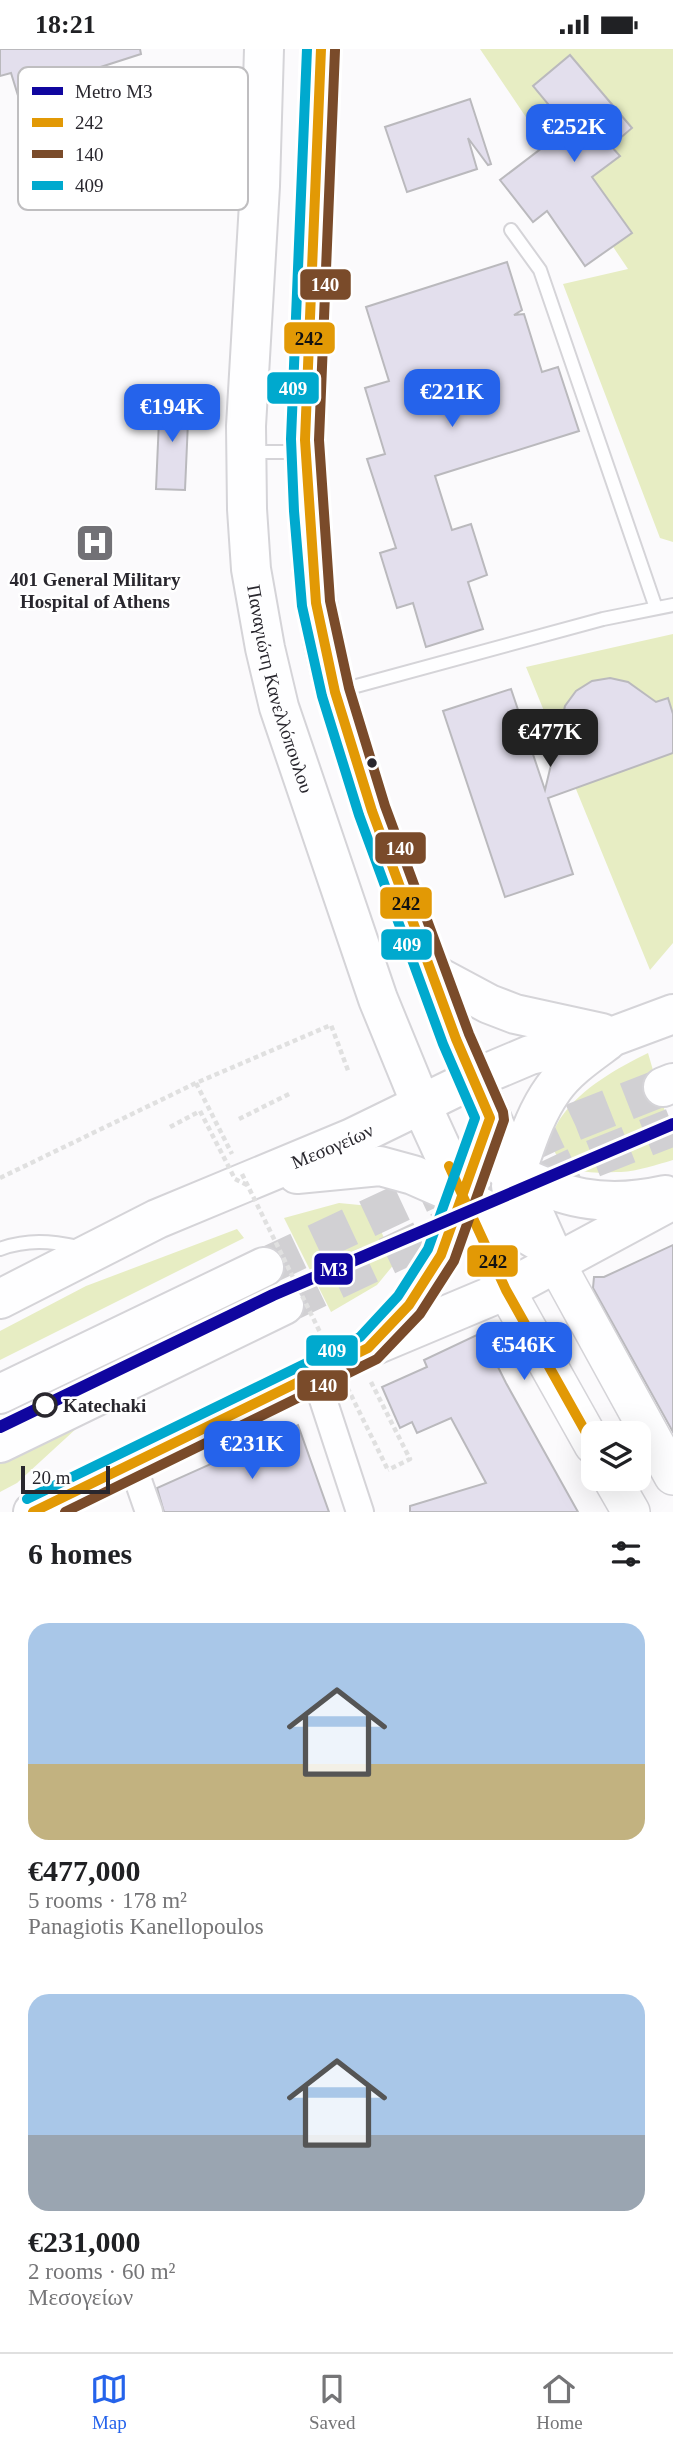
<!DOCTYPE html>
<meta charset="utf-8">
<style>
body{margin:0;font-family:"Times New Roman",serif;background:#f6f6f6;color:#202124;height:100vh;display:flex;flex-direction:column;font-size:26px;white-space:nowrap}
*{box-sizing:border-box;margin:0}
p{font-size:23px;color:#757577}
.icon{flex:none;width:38px;height:38px;fill:none;stroke:currentColor;stroke-width:2;stroke-linecap:round;stroke-linejoin:round}
.map{position:relative;height:1463px;overflow:hidden}
.side{display:flex;flex-direction:column;background:#fff;flex:1}
.side>*{flex:none}
.tools{position:absolute;left:581px;top:1372px;display:grid;gap:14px}
.tools a{display:grid;place-items:center;width:70px;height:70px;border-radius:14px;background:#fff;box-shadow:0 7px 28px #0002;font-size:35px}
.scale{position:absolute;left:21px;bottom:18px;width:89px;box-sizing:border-box;padding-left:7px;border:4px solid #29272e;border-top:0;font-size:19px;line-height:24px;white-space:nowrap;color:#29272e;-webkit-text-stroke:5px #fff;paint-order:stroke}
.price{position:absolute;translate:-50% -60px;padding:0 16px;border-radius:14px;background:#2563eb;color:#fff;font-size:23px;line-height:46px;filter:drop-shadow(0 2px 4px #0008)}
.price::after{content:'';position:absolute;left:50%;top:42px;width:21px;height:16px;margin-left:-10px;background:inherit;clip-path:polygon(0 0,100% 0,50% 100%)}
.price.on{background:#222;color:#fff}
ul{padding:0;list-style:none}
li{display:grid;align-content:center;gap:14px;height:371px;padding:0 28px}
li span{display:grid;place-items:center;height:217px;border-radius:21px;color:#555}
li>.icon{margin-inline-start:auto}
span .icon{width:126px;height:126px;fill:#fffc;stroke-width:1}
li b{font-size:30px}
h2{display:flex;justify-content:space-between;align-items:center;height:84px;padding:0 28px;font-size:30px}
.status{display:flex;justify-content:space-between;align-items:center;height:49px;padding:0 35px;background:#fff;direction:ltr}
.status svg{height:19px;fill:currentColor}
.tab-bar{display:flex;justify-content:space-around;align-items:center;height:98px;border-top:2px solid #e0e0e0;background:#fff;font-size:19px;color:#757577}
.tab-bar a{display:grid;justify-items:center;gap:4px}
.tab-bar .on{color:#2563eb}
.map>svg:first-child{display:block}
.green{fill:#e7edc3}
.building{fill:#e3dfed;stroke:#bab9bd;stroke-width:2}
.lines{fill:none;stroke-linecap:round;stroke-linejoin:round}
.primary-tunnel{stroke:#d1d0d3;stroke-width:38;stroke-dasharray:38 19;stroke-linecap:butt}
.service-casing{stroke:#d5d4d8;stroke-width:16}
.minor-casing{stroke:#d5d4d8;stroke-width:30}
.secondary-casing{stroke:#d5d4d8;stroke-width:40}
.primary-casing{stroke:#d5d4d8;stroke-width:42}
.path{stroke:#e0e0e0;stroke-width:4.5;stroke-dasharray:5 3.5;stroke-linecap:butt}
.service{stroke:#fefeff;stroke-width:12}
.minor{stroke:#fefeff;stroke-width:26}
.secondary{stroke:#fefeff;stroke-width:37}
.primary{stroke:#fefeff;stroke-width:38}
.path-bridge{stroke:#e0e0e0;stroke-width:4.5;stroke-dasharray:5 3.5;stroke-linecap:butt}
.bus-1-casing{stroke:#fff;stroke-width:16}
.bus-2-casing{stroke:#fff;stroke-width:16}
.bus-3-casing{stroke:#fff;stroke-width:16}
.bus-1{stroke:#e29905;stroke-width:10}
.bus-2{stroke:#7a4b2a;stroke-width:10}
.bus-3{stroke:#00a9ce;stroke-width:10}
.metro-1-casing{stroke:#fff;stroke-width:18}
.metro-1{stroke:#10069f;stroke-width:12}
.bus-dot{fill:#29272e;stroke:#fff;stroke-width:2.5}
.stop-dot{fill:#fff;stroke:#29272e;stroke-width:3.5}
.labels{text-anchor:middle;stroke-width:5;stroke-linejoin:round;paint-order:stroke}
.poi-label{font-size:19px;font-weight:bold;fill:#29272e;stroke:#fff}
.street-label{font-size:19px;fill:#29272e;stroke:#fff}
.stop-label{font-size:19px;font-weight:bold;fill:#29272e;stroke:#fff;text-anchor:start}
.key{fill:#fff;stroke:#bfbec0;stroke-width:2}
.key-label{font-size:19px;fill:#29272e}
.line-badge{stroke:#fff;stroke-width:2.5}
.badge-label{font-size:19px;text-anchor:middle;font-weight:bold;fill:#fff}
.pale-badge-label{font-size:19px;text-anchor:middle;font-weight:bold;fill:#111}
</style>
<div class="status"><b>18:21</b><svg viewBox="0 0 49 12"><path d="M0 12V9h3v3zM5 12V6h3v6zM10 12V3h3v9zM15 12V0h3v12zM26 1h20v11H26zM47 4h2v5h-2z"/></svg></div>
<div class="map">
<svg width="673" height="1463" viewBox="0 0 673 1463">
<rect width="100%" height="100%" fill="#fbfafc"/>
<path class="green" d="M480 0H673V493L660 489 563 235 628 220Z
M673 585V894L650 921 526 618Z
M648 1004 673 1090V1111C656 1116 638 1122 621 1123 610 1123 593 1125 583 1122 553 1115 543 1093 562 1067 583 1038 616 1020 648 1004Z
M339 1154 370 1157 395 1214 377 1236 331 1263 284 1169Z
M237 1180 244 1189 0 1311V1282L86 1237Z
M274 1274 78 1378 17 1434 0 1443V1408Z"/>
<path class="building" d="M0 0H140L141 5 54 33 61 57 24 66 11 24 0 27Z
M570 6 632 79 611 97 620 107 592 128 632 184 585 217 547 162 533 173 500 131 568 79 533 37Z
M470 50 491 115 488 116 468 89 477 120 407 143 385 78Z
M507 213 522 261 514 266 524 265 542 323 558 318 579 382 435 427 452 481 471 475 487 526 468 533 483 580 426 598 413 554 397 559 380 504 396 499 367 410 385 405 365 339 389 332 366 258Z
M160 348 189 350 185 441 156 440Z
M610 629 628 633 656 653 668 649 673 665V704L548 749 573 825 505 848 443 662 511 640 545 741 565 657 576 642 592 632Z
M673 1196V1383L593 1239 594 1228H604Z
M481 1284 506 1334 578 1463H410V1457L486 1434 451 1369 417 1384 412 1373 400 1379 382 1338 427 1318 424 1311Z
M298 1376 329 1463H164L157 1439Z"/>
<g class="lines">
<path class="primary-tunnel" d="M264 1218 574 1073 663 1038
M284 1256 587 1112 673 1078"/>
<g class="service-casing">
<path id="service" d="M511 181 540 221 656 559
M250 403H302
M338 642 603 570 673 556
M0 1200C27 1190 51 1192 79 1198"/>
</g>
<g class="minor-casing">
<path id="minor" d="M315 1326 360 1463
M132 1414 149 1463"/>
</g>
<g class="secondary-casing">
<path id="secondary" d="M557 1216 673 1427
M506 1241 593 1396
M612 1430 631 1463"/>
</g>
<g class="primary-casing">
<g id="primary">
<path id="s1" d="M264 0 260 137 246 377 247 460 251 520 265 599 279 658 378 950 421 1055 506 1241"/>
<path d="M321 0 305 391 312 520 323 591 335 643 372 762 456 990 557 1216"/>
<path d="M433 925 489 955 515 965 602 984"/>
<path d="M663 1038 673 1034"/>
<path d="M505 1120C562 1149 602 1160 665 1146"/>
<path d="M297 1125 380 1117 413 1126 463 1148 549 1198"/>
<path d="M511 1137C524 1104 532 1069 553 1040 566 1021 588 1006 607 992"/>
<path id="s2" d="M0 1250 157 1170 352 1089 473 1030 530 1006 614 987 673 965"/>
<path d="M377 1290 409 1256 441 1206 490 1069"/>
<path d="M0 1345 264 1218"/>
<path d="M0 1394 284 1256"/>
<path d="M33 1463 368 1299 506 1241 673 1151"/>
</g>
</g>
<path class="path" d="M196 1034 232 1105
M239 1070 291 1044
M0 1129 196 1034 331 976 349 1024
M371 1333 410 1410 388 1421"/>
<use href="#service" class="service"/>
<use href="#minor" class="minor"/>
<use href="#secondary" class="secondary"/>
<use href="#primary" class="primary"/>
<path class="path-bridge" d="M170 1078 200 1062 235 1130 247 1136
M242 1125 388 1421"/>
<g class="bus-1-casing">
<path id="bus-1" d="M449 1117 506 1241 593 1396
M33 1463 368 1299 409 1256 441 1206 490 1069 456 990 372 762 335 643 316 554 305 391 321 0"/>
</g>
<g class="bus-2-casing">
<path id="bus-2" d="M65 1463 377 1310 420 1265 454 1212 504 1071 503 1063 469 985 385 757 349 639 330 552 319 391 335 1"/>
</g>
<g class="bus-3-casing">
<path id="bus-3" d="M27 1450 360 1288 398 1247 428 1200 475 1069 443 995 359 766 322 647 302 557 294 462 291 390 307 0"/>
</g>
<use href="#bus-1" class="bus-1"/>
<use href="#bus-2" class="bus-2"/>
<use href="#bus-3" class="bus-3"/>
<g class="metro-1-casing">
<path id="metro-1" d="M0 1378 273 1246 673 1075"/>
</g>
<use href="#metro-1" class="metro-1"/>
</g>
<defs>
<g id="hospital-square" transform="scale(2.0125)"><rect x="-9" y="-9" width="18" height="18" rx="4" fill="#727176" stroke="#fff"/><path d="M-5-5h3v3.5h4V-5h3V5h-3V1.5h-4V5h-3Z" fill="#fff"/></g>
</defs>
<g fill-rule="evenodd">
<use href="#hospital-square" x="95" y="494"/>
</g>
<circle class="bus-dot" cx="372" cy="714" r="6"/>
<circle class="stop-dot" cx="45" cy="1356" r="11"/>
<g class="labels">
<g class="poi-label">
<text x="95" y="537">401 General Military<tspan x="95" dy="22">Hospital of Athens</tspan></text>
</g>
<g class="street-label">
<text dy="7" stroke="none"><textPath href="#s1" startOffset="644">Παναγιώτη Κανελλόπουλου</textPath></text>
<text dy="7" stroke="none"><textPath href="#s2" startOffset="366">Μεσογείων</textPath></text>
</g>
<g class="stop-label">
<text x="63" y="1363">Katechaki</text>
</g>
</g>
<rect x="18" y="18" width="230" height="143" rx="10" class="key"/>
<rect x="32" y="38" width="31" height="8" fill="#10069f"/>
<rect x="32" y="69" width="31" height="9" fill="#e29905"/>
<rect x="32" y="101" width="31" height="8" fill="#7a4b2a"/>
<rect x="32" y="132" width="31" height="9" fill="#00a9ce"/>
<g class="key-label">
<text x="75" y="49">Metro Μ3</text>
<text x="75" y="80">242</text>
<text x="75" y="112">140</text>
<text x="75" y="143">409</text>
</g>
<g class="line-badge">
<rect x="299" y="219" width="53" height="33" rx="7" fill="#7a4b2a"/>
<rect x="283" y="272" width="53" height="34" rx="7" fill="#e29905"/>
<rect x="266" y="322" width="54" height="34" rx="7" fill="#00a9ce"/>
<rect x="374" y="782" width="53" height="34" rx="7" fill="#7a4b2a"/>
<rect x="379" y="837" width="54" height="34" rx="7" fill="#e29905"/>
<rect x="380" y="879" width="53" height="33" rx="7" fill="#00a9ce"/>
<rect x="466" y="1195" width="53" height="34" rx="7" fill="#e29905"/>
<rect x="313" y="1203" width="41" height="34" rx="7" fill="#10069f"/>
<rect x="305" y="1285" width="54" height="33" rx="7" fill="#00a9ce"/>
<rect x="296" y="1320" width="53" height="33" rx="7" fill="#7a4b2a"/>
</g>
<g class="badge-label">
<text x="325" y="242">140</text>
<text x="293" y="346">409</text>
<text x="400" y="806">140</text>
<text x="407" y="902">409</text>
<text x="334" y="1227">Μ3</text>
<text x="332" y="1308">409</text>
<text x="323" y="1343">140</text>
</g>
<g class="pale-badge-label">
<text x="309" y="296">242</text>
<text x="406" y="861">242</text>
<text x="493" y="1219">242</text>
</g>
</svg>
<div class="tools">
<a><svg class="icon" aria-label="layers" viewBox="0 0 24 24"><path d="M12 4l9 5-9 5-9-5zM3 14l9 5 9-5"/></svg></a>
</div>
<div class="scale">20 m</div>
<b class="price" style="left:574px;top:115px">€252K</b>
<b class="price" style="left:452px;top:380px">€221K</b>
<b class="price" style="left:172px;top:395px">€194K</b>
<b class="price on" style="left:550px;top:720px">€477K</b>
<b class="price" style="left:524px;top:1333px">€546K</b>
<b class="price" style="left:252px;top:1432px">€231K</b>
</div>
<section class="side">
<h2>6 homes<svg class="icon" aria-label="filters" viewBox="0 0 24 24"><path d="M4 7h16M4 17h16"/><circle cx="9" cy="7" r="2"/><circle cx="15" cy="17" r="2"/></svg></h2>
<ul>
<li><span style="background:linear-gradient(#a9c7e8 65%,#c2b280 0)"><svg class="icon" aria-label="home" viewBox="0 0 24 24"><path d="M3 11l9-7 9 7M6 9v11h12V9"/></svg></span><div><b>€477,000</b><p>5 rooms · 178 m²</p><p>Panagiotis Kanellopoulos</p></div></li>
<li><span style="background:linear-gradient(#a9c7e8 65%,#9aa5b1 0)"><svg class="icon" aria-label="home" viewBox="0 0 24 24"><path d="M3 11l9-7 9 7M6 9v11h12V9"/></svg></span><div><b>€231,000</b><p>2 rooms · 60 m²</p><p>Μεσογείων</p></div></li>
</ul>
</section>
<nav class="tab-bar">
<a class="on"><svg class="icon" aria-label="map" viewBox="0 0 24 24"><path d="M3 6l6-2 6 2 6-2v14l-6 2-6-2-6 2zM9 4v14M15 6v14"/></svg>Map</a>
<a><svg class="icon" aria-label="saved" viewBox="0 0 24 24"><path d="M7 4h10v16l-5-4-5 4z"/></svg>Saved</a>
<a><svg class="icon" aria-label="home" viewBox="0 0 24 24"><path d="M3 11l9-7 9 7M6 9v11h12V9"/></svg>Home</a>
</nav>
